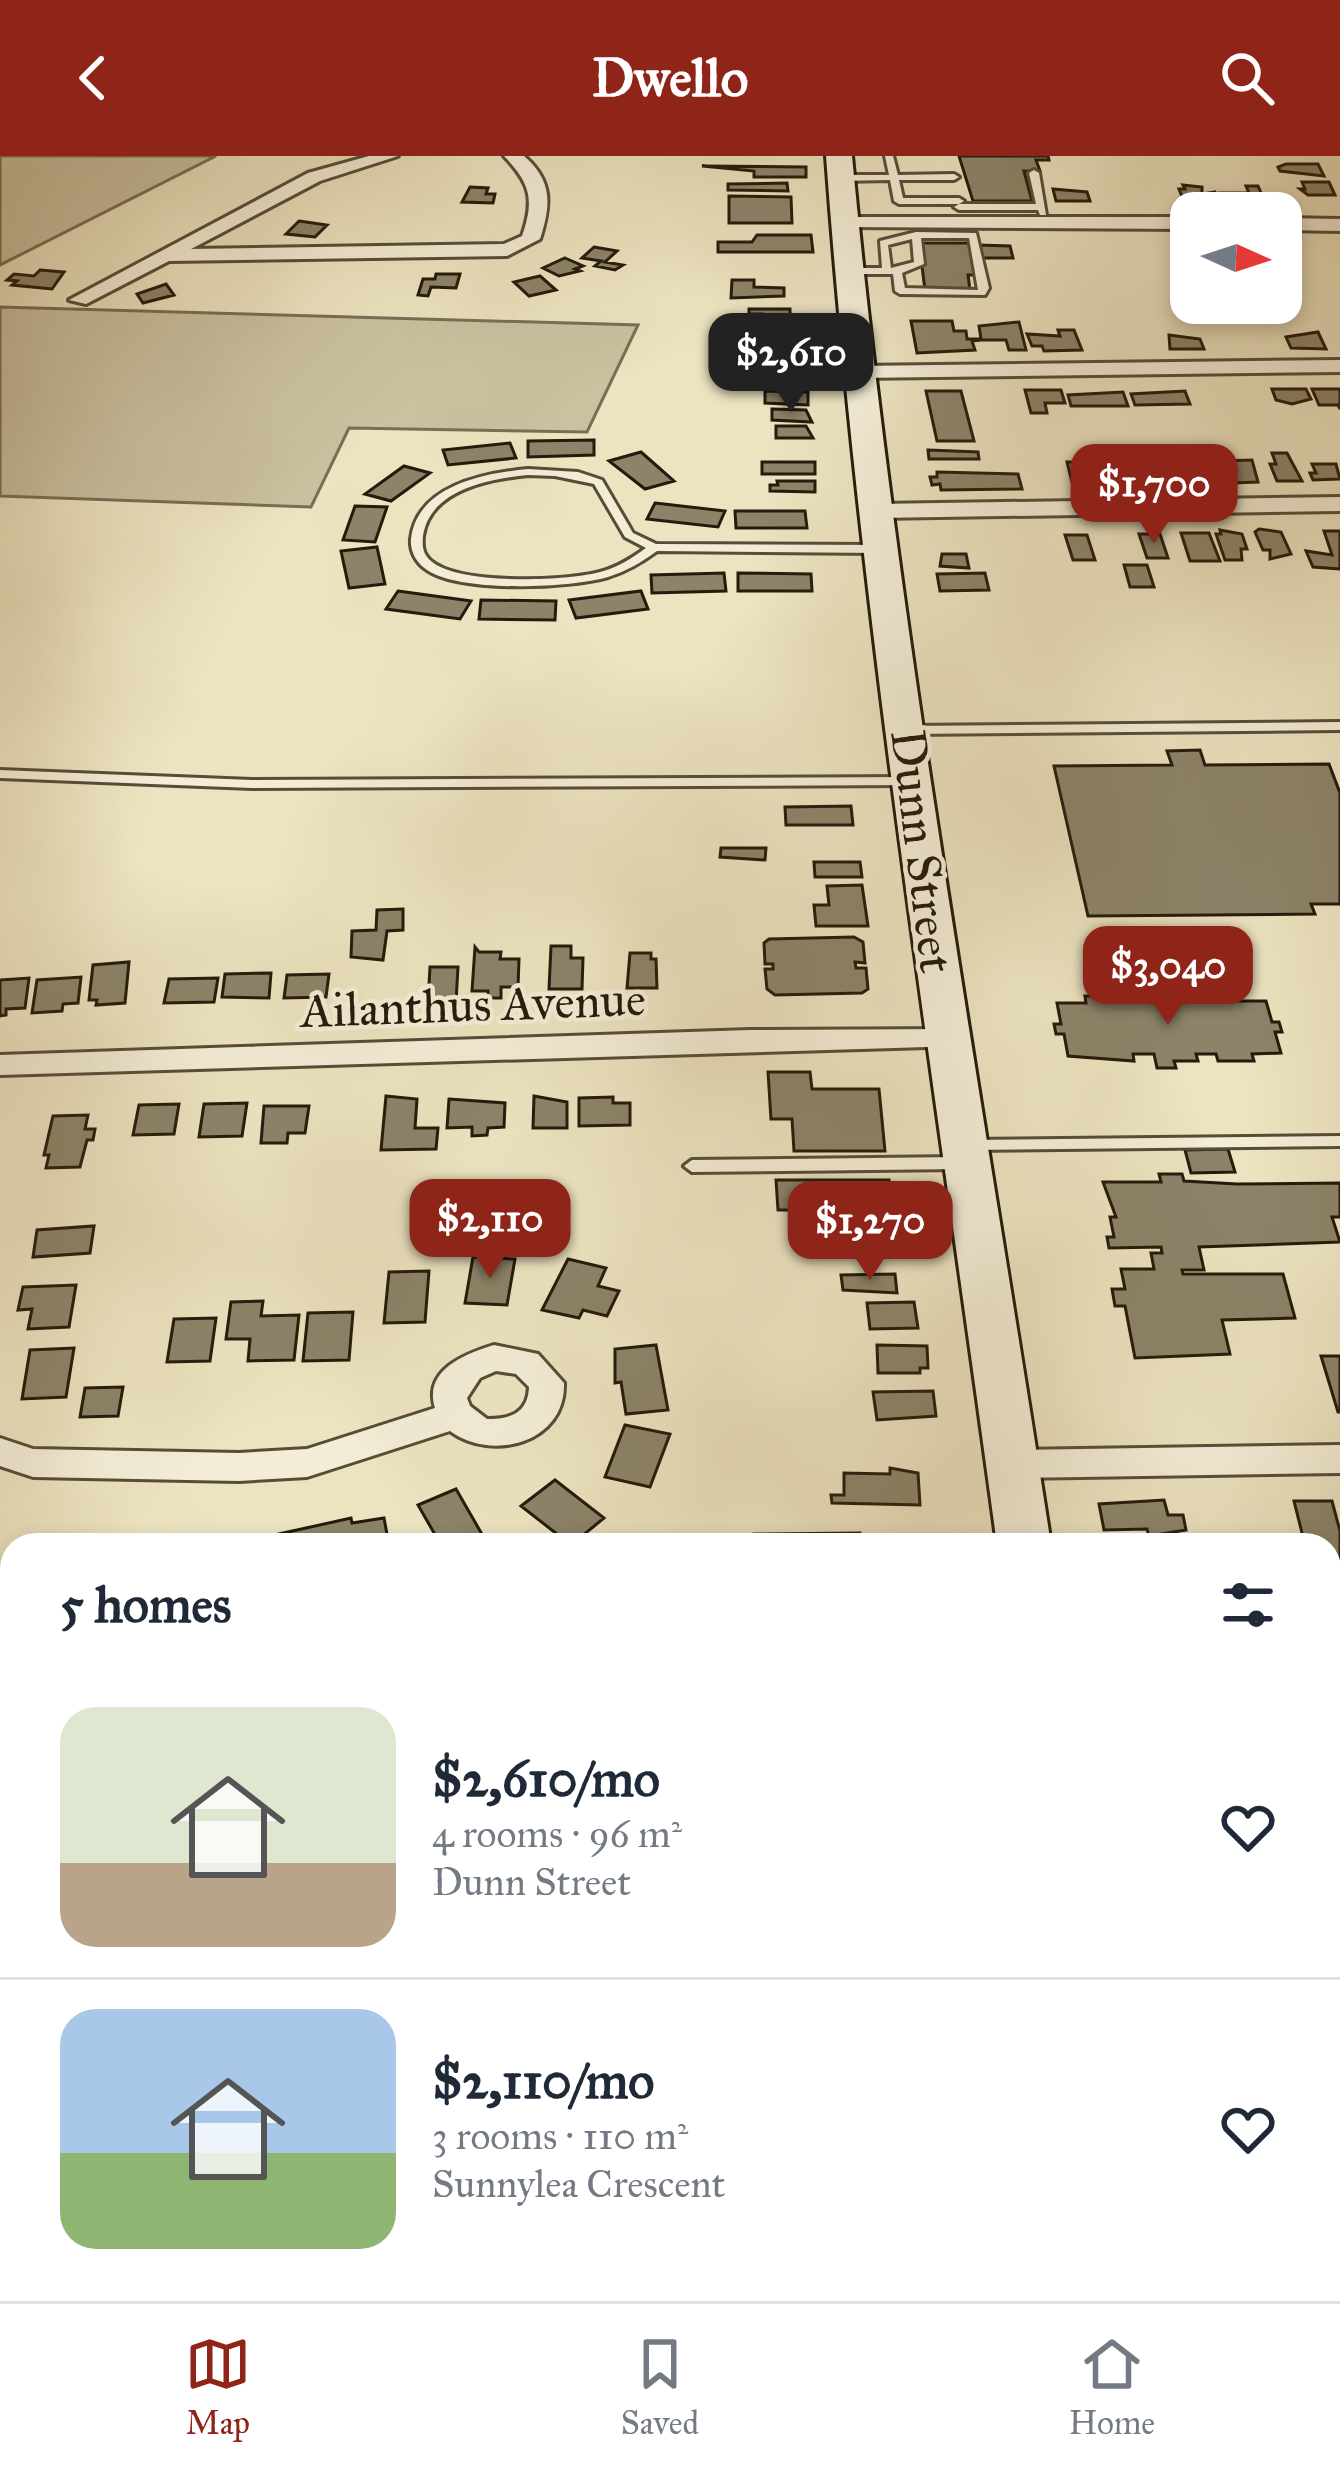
<!DOCTYPE html>
<meta charset="utf-8">
<style>
body{margin:0;font-family:"IM FELL Great Primer",serif;background:#f2f2f3;color:#1f2937;height:100vh;display:flex;flex-direction:column;font-size:45px;white-space:nowrap}
*{box-sizing:border-box;margin:0}
p{font-size:39px;color:#747a83}
.icon{flex:none;width:66px;height:66px;fill:none;stroke:currentColor;stroke-width:2;stroke-linecap:round;stroke-linejoin:round}
.map{position:relative;flex:1;overflow:hidden}
.drawer{position:absolute;left:0px;top:1377px;width:1341px;height:768px;display:flex;flex-direction:column;background:#fff;border-radius:36px 36px 0 0;box-shadow:0 6px 18px #0003}
.drawer>*{flex:none}
.needle{width:78px;rotate:93deg}
.buttons{position:absolute;left:1170px;top:36px;display:grid;gap:24px}
.buttons a{display:grid;place-items:center;width:132px;height:132px;border-radius:24px;background:#fff;box-shadow:0 6px 18px #0003;font-size:60px}
.price{position:absolute;translate:-50% -102px;padding:0 27px;border-radius:24px;background:#8f2418;color:#fff;font-size:39px;line-height:78px;filter:drop-shadow(0 3px 6px #0008)}
.price::after{content:'';position:absolute;left:50%;top:72px;width:36px;height:27px;margin-left:-18px;background:inherit;clip-path:polygon(0 0,100% 0,50% 100%)}
.price.active{background:#222;color:#fff}
ul{padding:0;list-style:none}
li{display:flex;align-items:center;gap:36px;height:300px;padding:0 60px}
li+li{border-top:3px solid #e0e1e3}
li span{display:grid;place-items:center;flex:none;width:336px;height:240px;border-radius:36px;color:#555}
li>.icon{margin-inline-start:auto}
span .icon{width:144px;height:144px;fill:#fffc;stroke-width:1}
li b{font-size:51px}
h2{display:flex;justify-content:space-between;align-items:center;height:144px;padding:0 60px;font-size:51px}
header{display:flex;justify-content:space-between;align-items:center;height:156px;padding:0 60px;background:#8f2418;color:#fff;font-size:54px;font-weight:800}
.menu{display:flex;justify-content:space-around;align-items:center;height:168px;border-top:3px solid #e0e1e3;background:#fff;font-size:33px;color:#747a83}
.menu a{display:grid;justify-items:center;gap:6px}
.menu .active{color:#8f2418}
.map>svg:first-child{display:block}
.green{fill:#cac1a1;stroke:#786e56;stroke-width:3}
.building{fill:#8c8369;stroke:#251a0b;stroke-width:3}
.lines{fill:none;stroke-linecap:round;stroke-linejoin:round}
.lane-casing{stroke:#574c38;stroke-width:6}
.street-casing{stroke:#574c38;stroke-width:6}
.secondary-casing{stroke:#251a0b;stroke-width:6}
.lane{fill:#f3edd6;fill-rule:evenodd}
.street{fill:#f3edd6;fill-rule:evenodd}
.secondary{fill:#f3edd6;fill-rule:evenodd}
.labels{text-anchor:middle;stroke-width:9;stroke-linejoin:round;paint-order:stroke}
.street-label{font-size:48px;fill:#251a0b;stroke:#f3edd6}
</style>
<header><svg class="icon" aria-label="back" viewBox="0 0 24 24"><path d="M15 5l-7 7 7 7"/></svg>Dwello<svg class="icon" aria-label="search" viewBox="0 0 24 24"><circle cx="10" cy="10" r="6"/><path d="M15 15l6 6"/></svg></header>
<div class="map">
<svg width="1340" height="2145" viewBox="0 0 1340 2145">
<rect width="100%" height="100%" fill="#ece3c0"/>
<filter id="stains"><feTurbulence type="fractalNoise" baseFrequency=".00167" numOctaves="4"/><feColorMatrix values="0 0 0 0 .2 0 0 0 0 .09 0 0 0 0 .02 0 0 0 .5 -.17"/></filter>
<radialGradient id="worn" r=".72"><stop offset=".6" stop-color="#630" stop-opacity="0"/><stop offset="1" stop-color="#630" stop-opacity=".3"/></radialGradient>
<path class="green" d="M0 0H216L0 109Z
M0 151 638 169 587 276 349 272 311 351 0 340Z"/>
<path class="building" d="M959 0H1048L1049 4H1036L1040 15H1024L1032 45H973Z
M1286 8H1318L1324 20 1280 15 1278 11Z
M702 10 806 11V21H754V15Z
M1302 26H1329L1335 39H1308L1300 33H1305Z
M787 27 788 35 728 34V28Z
M1183 29 1202 31V38L1215 36 1218 43 1184 46 1179 33H1185Z
M1246 30H1258L1265 46H1224L1220 37H1249Z
M470 31 488 32 486 38H495L493 47 462 46Z
M1053 33 1087 36 1090 45H1056Z
M729 40 791 41 792 67H729Z
M299 65 327 69 315 81 286 78Z
M757 79H811L813 96H718V86H752Z
M919 87H970L975 119H968L970 134H925Z
M978 89 1010 90 1013 102H981Z
M594 91 617 95 605 106 623 109 615 114 595 110 601 105 582 102Z
M565 102 583 110 575 113 580 115 559 120 543 112Z
M40 114 64 116 52 133 12 129 17 125 7 124 14 118 34 120Z
M436 118H460L456 132 431 131 428 140 418 139 423 123H435Z
M540 120 556 134 529 140 514 126Z
M732 124H754V131L784 132V140L731 142Z
M166 128 174 139 143 147 137 138Z
M749 153H790V158L807 161V166L761 168 762 158H749Z
M911 165H952L954 175H966L967 183H981L979 170 1019 166 1026 194H1009L1006 184H981L972 185 975 194 917 197Z
M724 174 798 175V191L723 190Z
M1058 174H1074L1082 194 1044 195 1042 190H1032L1027 178 1060 180Z
M1318 176 1326 193 1291 192 1286 181Z
M1169 179 1200 183 1204 193H1170Z
M774 203H803L807 218H775Z
M1272 233H1306L1311 243 1292 248 1276 244Z
M1312 233H1340V253L1338 249H1319Z
M1025 234H1061L1065 247H1045L1047 257H1031Z
M765 235 808 236V249L765 247Z
M926 235H961L974 285H937Z
M1185 235 1190 248 1135 249 1131 238Z
M1123 236 1128 250H1071L1068 239Z
M772 253 806 254 812 266 772 264Z
M776 270H806L813 282H776Z
M594 284V299L528 301V285Z
M510 287 516 302 448 309 443 294Z
M928 294 978 296 979 303H929Z
M641 296 674 325 645 333 609 305Z
M1272 297H1287L1302 325H1277L1270 308H1276Z
M1252 304 1258 326 1232 327 1220 305Z
M762 306H815V318H762Z
M1067 306H1090L1096 329 1072 326Z
M1104 306H1128L1135 327 1111 328Z
M1159 306H1171L1177 329H1156L1152 324 1147 309Z
M1312 308H1336L1340 323 1313 324 1310 317H1316Z
M1187 309H1212L1219 327H1194Z
M404 310 430 317 391 345 365 338Z
M937 316 1018 318 1022 333 941 334 940 328 932 329 930 321H937Z
M777 325H815V336L770 335V329H778Z
M655 347 725 355 718 371 647 363Z
M355 350 387 351 375 386 343 384Z
M735 355H805L807 372H736Z
M1259 373 1281 376 1291 398 1270 403V394H1263L1255 376Z
M1220 374 1242 378 1247 393H1241L1242 404H1225L1216 378H1221Z
M1324 375H1340V413L1313 411 1306 395 1332 399Z
M1181 377H1209L1220 405H1190Z
M1139 378H1160L1168 402H1147Z
M1065 379H1087L1095 404H1073Z
M377 391 385 428 349 432 341 395Z
M942 398H966L969 412 940 410Z
M1124 409H1147L1154 431H1130Z
M724 417 726 435 652 437 651 419Z
M738 417 811 418 812 435H738Z
M985 417 989 434 940 435 937 418Z
M398 435 471 445 460 463 386 453Z
M641 435 648 453 576 462 569 444Z
M481 444 556 445 555 464 479 463Z
M1200 594 1205 609 1329 608 1340 637V748H1311L1315 758 1088 760 1054 610 1172 609 1167 595Z
M851 650 853 669H786L785 651Z
M721 692H766L765 704 720 701Z
M814 706H860L862 721H815Z
M862 729 868 770H816L814 749H829L827 730Z
M403 753V774L387 775 383 804 351 801 352 775 376 774 377 754Z
M854 781 863 786 865 807 855 806 856 812H866L868 833 862 837 775 839 767 833 765 813H773V808H765L764 787 769 783Z
M551 790H571V802H583L582 833H549Z
M475 791 479 796H501L500 803H519L518 831H501V842H488V835H472Z
M630 797H651V803H656L657 832H627Z
M129 806 125 847 96 849 97 844H89L93 809Z
M430 811H458L456 846 428 847Z
M271 817 269 842 222 841 225 818Z
M329 818 326 841 284 842 287 819Z
M81 821 78 847 63 848 62 855 32 857 37 824Z
M29 822 25 852 6 853V859L0 860V824Z
M218 822 214 846 164 847 169 823Z
M1138 833 1180 839 1182 845H1202L1200 839 1235 838 1237 845H1266L1272 866H1279L1282 876H1275L1281 897 1252 898 1254 905H1218L1216 898H1196L1198 905H1174L1176 912H1157L1154 898H1133L1134 905 1068 900 1064 878H1056L1054 868H1061L1057 847H1086L1085 840H1120L1121 846H1141Z
M768 916H810L812 933H879L885 995H794L792 963H771Z
M386 940 417 943 415 972H438L436 993 381 994Z
M534 940 567 946V972H533Z
M613 941V947H630V969L579 970V942Z
M449 943 505 947 504 971 488 972 487 979 472 980V971L447 972Z
M247 947 242 980 199 981 204 948Z
M179 948 174 978 133 979 139 949Z
M264 950H309L305 977H288L287 987H261Z
M88 959 85 973H95L93 984H87L80 1011 46 1012 49 999H44L53 960Z
M1228 993 1235 1016 1191 1017 1185 994Z
M1159 1018H1182L1184 1025 1237 1028 1340 1027V1061H1332L1340 1086 1199 1091 1204 1114H1182L1183 1118H1283L1295 1162 1222 1164 1230 1198 1135 1202 1125 1150H1115L1112 1133H1125L1121 1113H1154L1151 1097H1162L1161 1091 1109 1092 1107 1081H1114L1110 1061H1116L1103 1026H1161Z
M776 1024H889L890 1030H905L907 1046H891L892 1054H778Z
M94 1070 90 1097 33 1101 37 1074Z
M473 1101 515 1103 507 1149 465 1147Z
M568 1103 606 1112 598 1130 619 1135 607 1160 583 1154 579 1162 542 1154Z
M429 1115 425 1166 384 1167 389 1116Z
M895 1118 897 1137 843 1134 841 1119Z
M76 1129 69 1171 28 1173 32 1153 18 1154 23 1131Z
M263 1145 261 1160 299 1159 294 1204 248 1205 250 1183H226L231 1146Z
M914 1146 918 1172 870 1173 867 1147Z
M353 1156 349 1204 303 1205 308 1157Z
M216 1162 210 1205 167 1206 174 1163Z
M656 1189 668 1254 626 1258 621 1226 615 1227V1193Z
M877 1189 927 1190 928 1212H920V1217H878Z
M74 1192 66 1241 22 1243 30 1194Z
M1321 1200H1340V1256H1338Z
M123 1231 118 1260 80 1261 85 1232Z
M933 1235 936 1260 877 1264 873 1236Z
M625 1269 670 1278 650 1331 605 1321Z
M890 1312 918 1317 920 1349 832 1347 831 1339H844V1317L890 1318Z
M555 1324 604 1362 571 1389 521 1350Z
M456 1333 487 1387 441 1389 418 1349Z
M1164 1344 1168 1359H1183L1186 1374 1149 1380 1147 1373 1104 1374 1099 1348Z
M1294 1345H1332L1340 1375V1407H1329V1389H1305Z
M351 1362 352 1367 384 1362 389 1389H281L279 1378Z
M860 1377 861 1389H754V1378Z
M539 2133H771V2145H539Z
M1013 2138V2145L804 2142Z"/>
<g class="lines">
<g class="lane-casing">
<path id="lane" d="M885 0H893L898 19 954 18 959 21 954 24H899L903 42H959L964 45 959 48H899L894 45 890 24 840 25 835 22 840 19H889Z
M1034 14 1039 17 1046 59H1040L1038 54H959L954 51 959 48H1036L1029 17Z
M916 76 976 77 989 132 985 139 900 138 895 135 893 118H848L843 115 848 112H882L880 85ZM921 82H969L978 134 905 132 902 117 924 108ZM912 83 914 106 891 112 888 89Z
M528 313 578 316 602 324 633 377 656 388 880 389 886 393 880 397 657 395C642 406 627 415 608 421 570 432 461 437 427 414 416 407 410 395 411 383 417 329 486 317 528 313ZM528 319 555 320 594 328 625 381 646 392C631 403 615 413 596 417 561 425 459 429 431 405 423 398 422 391 423 380 430 333 490 323 528 319Z
M1340 566V574L908 578 901 574 908 570Z
M0 614 252 624 912 621 919 625 912 629 252 632 0 622Z
M1340 980V990L966 994 958 989 966 984Z
M961 1001 969 1007 961 1013 692 1016 684 1010 692 1004Z
M0 1740H12V1760H0Z
M0 1849H12V1869H0Z"/>
</g>
<g class="street-casing">
<path id="street" d="M369 0H398L320 25 191 93 504 88 522 80C535 43 530 27 504 0H524C553 25 551 49 540 83L507 100 169 105 86 148 69 144 308 17Z
M836 61H1191V73L843 71 836 69Z
M1281 62 1340 63V75L1281 74Z
M1340 204V216L857 222 847 216 857 210Z
M1340 341V355L877 362 866 355 877 348Z
M949 873 960 876 964 883 960 890 0 919V899L750 874Z
M494 1189 538 1198 564 1227C566 1287 492 1306 450 1275L307 1321 239 1325 33 1321 0 1310V1282L33 1293 239 1297 307 1293 435 1252C423 1214 465 1198 494 1189ZM496 1215 516 1218 529 1231C528 1257 511 1263 487 1263L470 1250 467 1242 480 1222Z
M1340 1289V1317L1012 1322 999 1318 994 1308 999 1298 1012 1294Z
M1329 1742H1340V1780H1329Z"/>
</g>
<g class="secondary-casing">
<path id="secondary" d="M826 0H852C896 465 980 927 1051 1389H997C935 927 860 465 826 0Z
M1109 2133H1179L1182 2145H1112Z"/>
</g>
<use href="#lane" class="lane"/>
<use href="#street" class="street"/>
<use href="#secondary" class="secondary"/>
</g>
<g class="labels">
<g class="street-label">
<text transform="translate(923 695) rotate(83)" y="17">Dunn Street</text>
<text transform="translate(473 848) rotate(-2)" y="17">Ailanthus Avenue</text>
</g>
</g>
<rect width="100%" height="100%" filter="url(#stains)"/>
<rect width="100%" height="100%" fill="url(#worn)"/>
</svg>
<div class="buttons">
<a><svg class="needle" viewBox="-14 -14 28 28"><path d="M0-13l5 13h-10z" fill="#e53935"/><path d="M0 13l5-13h-10z" fill="#747a83"/></svg></a>
</div>
<b class="price active" style="left:791px;top:259px">$2,610</b>
<b class="price" style="left:1154px;top:390px">$1,700</b>
<b class="price" style="left:1168px;top:872px">$3,040</b>
<b class="price" style="left:490px;top:1125px">$2,110</b>
<b class="price" style="left:870px;top:1127px">$1,270</b>
<section class="drawer">
<h2>5 homes<svg class="icon" aria-label="filters" viewBox="0 0 24 24"><path d="M4 7h16M4 17h16"/><circle cx="9" cy="7" r="2"/><circle cx="15" cy="17" r="2"/></svg></h2>
<ul>
<li><span style="background:linear-gradient(#dfe7d0 65%,#b9a48a 0)"><svg class="icon" aria-label="home" viewBox="0 0 24 24"><path d="M3 11l9-7 9 7M6 9v11h12V9"/></svg></span><div><b>$2,610/mo</b><p>4 rooms · 96 m²</p><p>Dunn Street</p></div><svg class="icon" aria-label="heart" viewBox="0 0 24 24"><path d="M12 20l-8-8c-3-5 5-10 8-4 3-6 11-1 8 4z"/></svg></li>
<li><span style="background:linear-gradient(#a9c7e8 60%,#8fb573 0)"><svg class="icon" aria-label="home" viewBox="0 0 24 24"><path d="M3 11l9-7 9 7M6 9v11h12V9"/></svg></span><div><b>$2,110/mo</b><p>3 rooms · 110 m²</p><p>Sunnylea Crescent</p></div><svg class="icon" aria-label="heart" viewBox="0 0 24 24"><path d="M12 20l-8-8c-3-5 5-10 8-4 3-6 11-1 8 4z"/></svg></li>
</ul>
</section>
</div>
<nav class="menu">
<a class="active"><svg class="icon" aria-label="map" viewBox="0 0 24 24"><path d="M3 6l6-2 6 2 6-2v14l-6 2-6-2-6 2zM9 4v14M15 6v14"/></svg>Map</a>
<a><svg class="icon" aria-label="saved" viewBox="0 0 24 24"><path d="M7 4h10v16l-5-4-5 4z"/></svg>Saved</a>
<a><svg class="icon" aria-label="home" viewBox="0 0 24 24"><path d="M3 11l9-7 9 7M6 9v11h12V9"/></svg>Home</a>
</nav>
